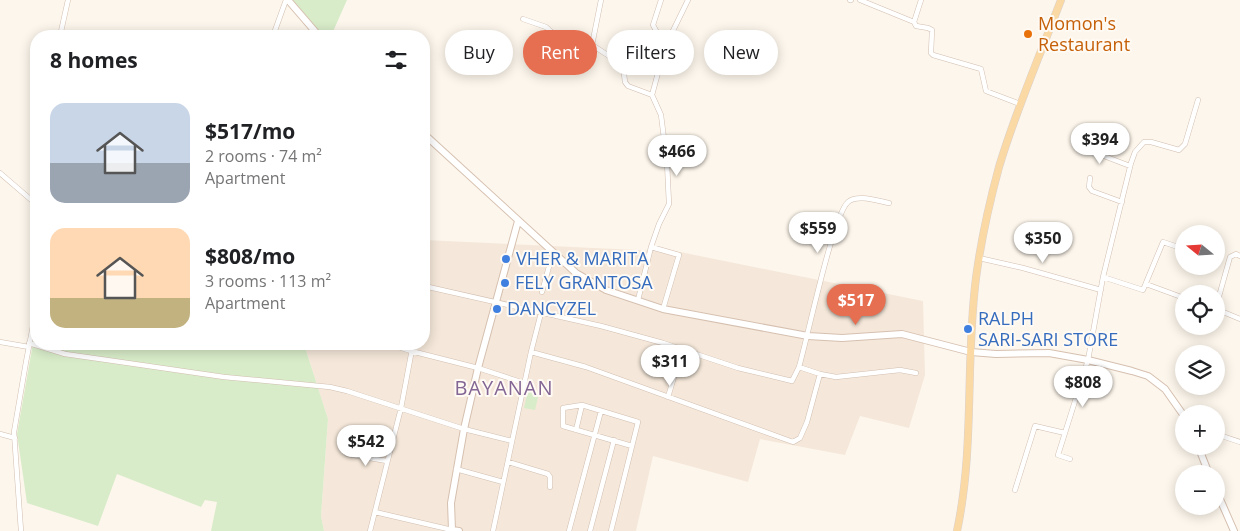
<!DOCTYPE html>
<meta charset="utf-8">
<style>
body{margin:0;font-family:"Open Sans",sans-serif;background:#f6f6f6;color:#202124;height:100vh;display:flex;flex-direction:column;font-size:19px;white-space:nowrap}
*{box-sizing:border-box;margin:0}
p{font-size:16px;color:#757577}
.icon{flex:none;width:28px;height:28px;fill:none;stroke:currentColor;stroke-width:2;stroke-linecap:round;stroke-linejoin:round}
.map{position:relative;flex:1;overflow:hidden}
.drawer{position:absolute;left:30px;top:30px;width:400px;height:320px;display:flex;flex-direction:column;background:#fff;border-radius:20px;box-shadow:0 2px 12px #0003}
.drawer>*{flex:none}
.hud{position:absolute;left:445px;top:30px;width:475px;height:45px;display:flex;gap:10px}
.needle{width:32px;rotate:288deg}
.fabs{position:absolute;left:1175px;top:225px;display:grid;gap:10px}
.fabs a{display:grid;place-items:center;width:50px;height:50px;border-radius:50%;background:#fff;box-shadow:0 2px 12px #0003;font-size:25px}
.price{position:absolute;translate:-50% -42px;padding:0 11px;border-radius:18px;background:#fff;color:#222;font-size:16px;line-height:32px;filter:drop-shadow(0 1px 2px #0008)}
.price::after{content:'';position:absolute;left:50%;top:30px;width:15px;height:11px;margin-left:-8px;background:inherit;clip-path:polygon(0 0,100% 0,50% 100%)}
.price.current{background:#e76f51;color:#fff}
ul{padding:0;list-style:none}
li{display:flex;align-items:center;gap:15px;height:125px;padding:0 20px}
li span{display:grid;place-items:center;flex:none;width:140px;height:100px;border-radius:15px;color:#555}
li>.icon{margin-inline-start:auto}
span .icon{width:60px;height:60px;fill:#fffc;stroke-width:1}
li b{font-size:21px}
h2{display:flex;justify-content:space-between;align-items:center;height:60px;padding:0 20px;font-size:21px}
.tag{padding:0 18px;border-radius:22px;background:#fff;box-shadow:0 2px 12px #0003;font-size:18px;line-height:45px}
.tag.current{background:#e76f51;color:#fff}
.map>svg:first-child{display:block}
.residential{fill:#f5e8da}
.green{fill:#d8ecc9}
.lines{fill:none;stroke-linecap:round;stroke-linejoin:round}
.street-casing{stroke:#d1beb0;stroke-width:5.5}
.secondary-casing{stroke:#d6c0b0;stroke-width:8}
.primary-casing{stroke:#dad1cd;stroke-width:8}
.street{stroke:#fff;stroke-width:4.5}
.secondary{stroke:#fff;stroke-width:6}
.primary{stroke:#fbd9a5;stroke-width:7}
.food-dot{fill:#e8710a;stroke:#fffaf3;stroke-width:2}
.shop-dot{fill:#3f7fe0;stroke:#fffaf3;stroke-width:2}
.labels{text-anchor:middle;stroke-width:4;stroke-linejoin:round;paint-order:stroke}
.food-label{font-size:18px;fill:#c56008;stroke:#fffaf3;text-anchor:start}
.shop-label{font-size:18px;fill:#366cbe;stroke:#fffaf3;text-anchor:start}
.quarter-label{font-size:20px;letter-spacing:1px;fill:#846695;stroke:#fffaf3}
</style>
<div class="map">
<svg width="1240" height="531" viewBox="0 0 1240 531">
<rect width="100%" height="100%" fill="#fdf6ec"/>
<path class="residential" d="M424 240 680 252 923 301 925 375 909 428 860 416 845 455 760 439 748 482 653 456 636 531H324L321 516 328 419 304 344H424Z"/>
<path class="green" d="M293 0H347L331 36H323Z
M36 326V344H304L328 419 321 516 324 531H211L217 502 205 500 201 507 117 474 98 526 27 503 17 434Z
M528 390 539 393 535 410 524 408Z"/>
<g class="lines">
<g class="street-casing">
<path id="street" d="M601 0 592 45 617 61 623 66 625 82 628 86 652 95 661 115 667 162 669 204 659 224 651 247 638 300
M661 0 653 25 665 47
M850 0H851
M860 0 914 22
M921 0 914 22 916 26 928 28 932 30 931 53 933 55 981 69 986 91 1020 104
M523 19 546 27 557 37 592 45
M60 36 68 0
M273 36 286 0
M652 95 665 47 688 0
M1078 146 1130 166
M36 151V157
M0 173 36 204
M1090 178 1089 187 1092 191 1122 202
M651 247 679 255 663 309
M979 258 1023 268 1101 290
M1103 277 1143 290 1163 242 1184 249
M1146 284 1184 298
M424 286 601 326 663 343 738 368 792 381 799 367 820 374 836 377 900 370 916 373
M542 292 553 252
M1216 307 1230 257 1236 254 1240 256
M1216 309 1240 319
M0 342 29 347
M29 343 65 354 107 360 224 377 330 387 347 391 464 429 512 441
M389 344 411 351 478 368 524 383
M531 352 586 367 793 442 800 438 807 422 820 374
M799 367C807 340 833 215 848 202 857 194 878 201 889 203
M668 397 682 350
M576 430 582 405
M0 434 15 438
M1216 434 1240 442
M347 454 387 461
M1070 459 1058 455 1088 360 1103 277 1131 163 1135 152 1144 142H1151L1179 150 1185 144 1198 100
M508 462 548 474 550 477V487
M456 469 503 482
M1015 490 1035 426 1065 433
M375 512 452 530
M21 531 14 432 26 362 36 310
M370 531 401 408 413 344
M493 531 531 352 541 313
M569 531 601 411
M590 531 614 440
M611 531 638 422 582 405 563 408V426L632 446"/>
</g>
<g class="secondary-casing">
<path id="secondary" d="M288 0 319 36
M424 134 576 273 606 290 663 309 808 336 842 338 902 334 971 352 996 354 1049 353 1088 360 1132 371 1148 376 1165 389 1184 416
M1198 446 1209 474
M1216 490 1234 531
M459 531 452 530 451 503 464 429 478 368 518 221"/>
</g>
<g class="primary-casing">
<path id="primary" d="M957 531C975 446 965 363 976 278 981 240 989 204 999 167 1016 110 1040 55 1061 0"/>
</g>
<use href="#street" class="street"/>
<use href="#secondary" class="secondary"/>
<use href="#primary" class="primary"/>
</g>
<circle class="food-dot" cx="1028" cy="34" r="5"/>
<g class="shop-dot">
<circle cx="506" cy="259" r="5"/>
<circle cx="505" cy="283" r="5"/>
<circle cx="497" cy="309" r="5"/>
<circle cx="968" cy="329" r="5"/>
</g>
<g class="labels">
<g class="food-label">
<text x="1038" y="30">Momon's<tspan x="1038" dy="21">Restaurant</tspan></text>
</g>
<g class="shop-label">
<text x="516" y="265">VHER &amp; MARITA</text>
<text x="515" y="289">FELY GRANTOSA</text>
<text x="507" y="315">DANCYZEL</text>
<text x="978" y="325">RALPH<tspan x="978" dy="21">SARI-SARI STORE</tspan></text>
</g>
<g class="quarter-label">
<text x="504" y="395">BAYANAN</text>
</g>
</g>
</svg>
<div class="fabs">
<a><svg class="needle" viewBox="-14 -14 28 28"><path d="M0-13l5 13h-10z" fill="#e53935"/><path d="M0 13l5-13h-10z" fill="#757577"/></svg></a>
<a><svg class="icon" aria-label="locate" viewBox="0 0 24 24"><circle cx="12" cy="12" r="6"/><path d="M12 2v4M12 18v4M2 12h4M18 12h4"/></svg></a>
<a><svg class="icon" aria-label="layers" viewBox="0 0 24 24"><path d="M12 4l9 5-9 5-9-5zM3 14l9 5 9-5"/></svg></a>
<a>+</a>
<a>−</a>
</div>
<b class="price" style="left:1100px;top:165px">$394</b>
<b class="price" style="left:677px;top:177px">$466</b>
<b class="price" style="left:818px;top:254px">$559</b>
<b class="price" style="left:1043px;top:264px">$350</b>
<b class="price current" style="left:856px;top:326px">$517</b>
<b class="price" style="left:670px;top:387px">$311</b>
<b class="price" style="left:1083px;top:408px">$808</b>
<b class="price" style="left:366px;top:467px">$542</b>
<div class="hud">
<a class="tag">Buy</a>
<a class="tag current">Rent</a>
<a class="tag">Filters</a>
<a class="tag">New</a>
</div>
<section class="drawer">
<h2>8 homes<svg class="icon" aria-label="filters" viewBox="0 0 24 24"><path d="M4 7h16M4 17h16"/><circle cx="9" cy="7" r="2"/><circle cx="15" cy="17" r="2"/></svg></h2>
<ul>
<li><span style="background:linear-gradient(#c9d6e8 60%,#9aa5b1 0)"><svg class="icon" aria-label="home" viewBox="0 0 24 24"><path d="M3 11l9-7 9 7M6 9v11h12V9"/></svg></span><div><b>$517/mo</b><p>2 rooms · 74 m²</p><p>Apartment</p></div></li>
<li><span style="background:linear-gradient(#ffd9b3 70%,#c2b280 0)"><svg class="icon" aria-label="home" viewBox="0 0 24 24"><path d="M3 11l9-7 9 7M6 9v11h12V9"/></svg></span><div><b>$808/mo</b><p>3 rooms · 113 m²</p><p>Apartment</p></div></li>
</ul>
</section>
</div>
